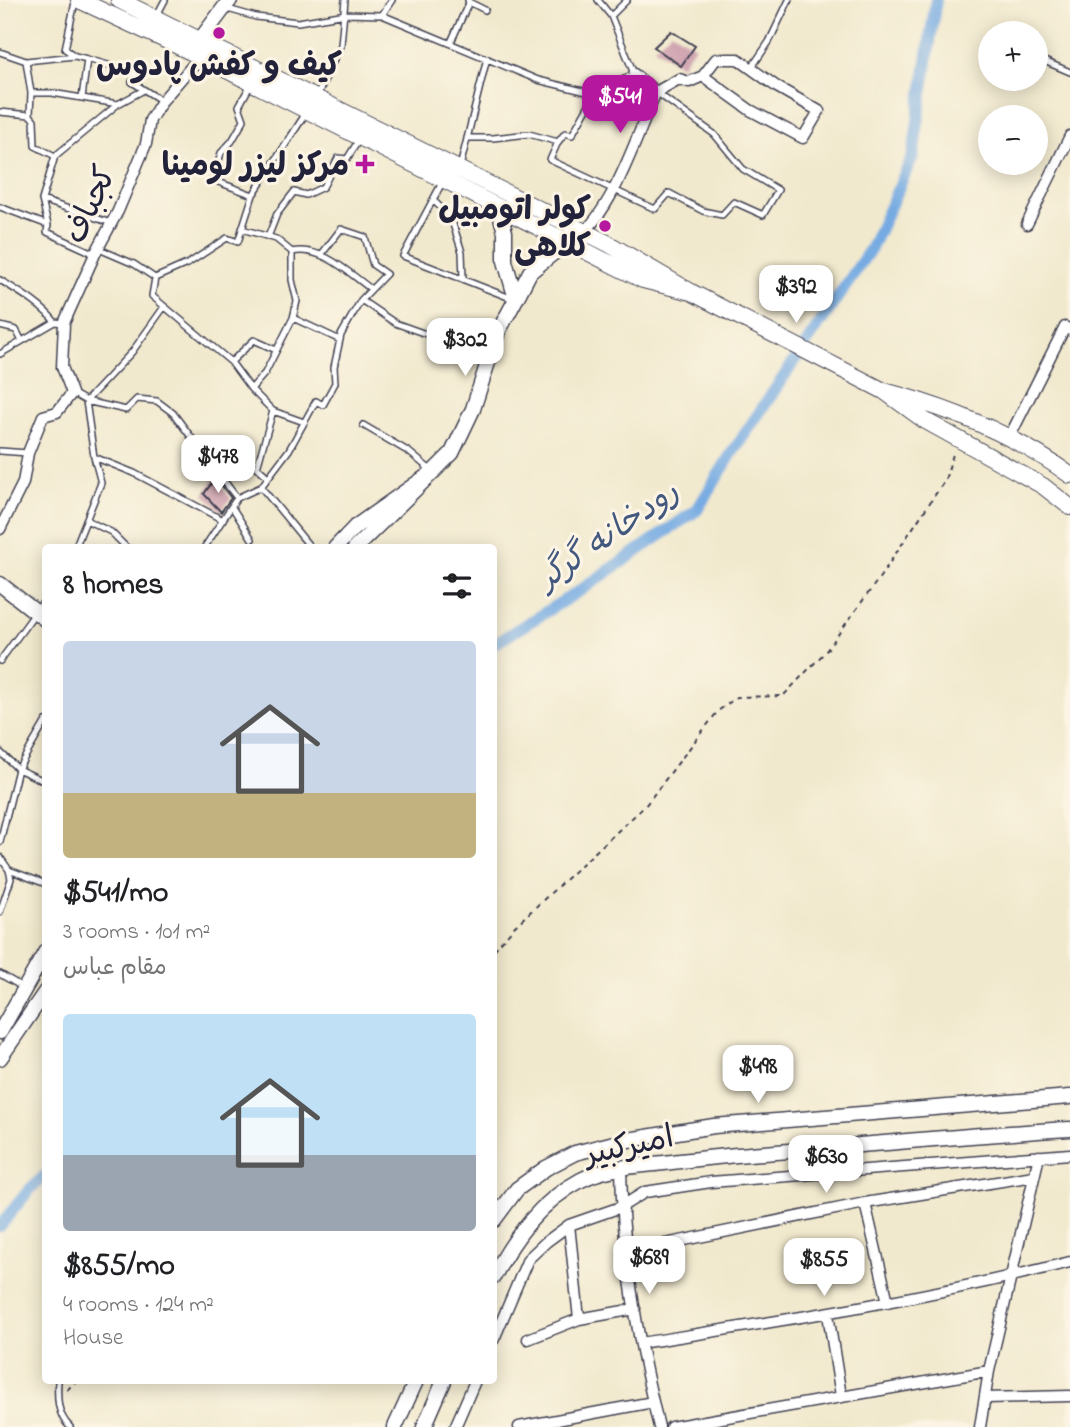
<!DOCTYPE html>
<meta charset="utf-8">
<style>
body{margin:0;font-family:"Indie Flower","Playpen Sans Arabic",sans-serif;background:#f6f6f6;color:#202124;height:100vh;display:flex;flex-direction:column;font-size:26px;white-space:nowrap}
*{box-sizing:border-box;margin:0}
p{font-size:23px;color:#757577}
.icon{flex:none;width:38px;height:38px;fill:none;stroke:currentColor;stroke-width:2;stroke-linecap:round;stroke-linejoin:round}
.map{position:relative;flex:1;overflow:hidden}
.panel{position:absolute;left:42px;top:544px;width:455px;height:840px;display:flex;flex-direction:column;background:#fff;border-radius:7px;box-shadow:0 4px 18px #0003}
.panel>*{flex:none}
.fabs{position:absolute;left:978px;top:21px;display:grid;gap:14px}
.fabs a{display:grid;place-items:center;width:70px;height:70px;border-radius:50%;background:#fff;box-shadow:0 4px 18px #0003;font-size:35px}
.price{position:absolute;translate:-50% -60px;padding:0 16px;border-radius:14px;background:#fff;color:#222;font-size:23px;line-height:46px;filter:drop-shadow(0 2px 4px #0008)}
.price::after{content:'';position:absolute;left:50%;top:42px;width:21px;height:16px;margin-left:-10px;background:inherit;clip-path:polygon(0 0,100% 0,50% 100%)}
.price.on{background:#b5179e;color:#fff}
ul{padding:0;list-style:none}
li{display:grid;align-content:center;gap:14px;height:371px;padding:0 21px}
li span{display:grid;place-items:center;height:217px;border-radius:7px;color:#555}
li>.icon{margin-inline-start:auto}
span .icon{width:126px;height:126px;fill:#fffc;stroke-width:1}
li b{font-size:30px}
h2{display:flex;justify-content:space-between;align-items:center;height:84px;padding:0 21px;font-size:30px}
.map>svg:first-child{display:block}
.lines{fill:none;stroke-linecap:round;stroke-linejoin:round}
.canal{stroke:#75aae2;stroke-width:12}
.building{fill:#c998a9}
.service-casing{stroke:#414051;stroke-width:8}
.minor-casing{stroke:#414051;stroke-width:13}
.tertiary-casing{stroke:#414051;stroke-width:17}
.secondary-casing{stroke:#414051;stroke-width:18}
.path{stroke:#414051;stroke-width:2;stroke-dasharray:5 5;stroke-linecap:butt}
.service{stroke:#fff;stroke-width:5}
.minor{stroke:#fff;stroke-width:10}
.tertiary{stroke:#fff;stroke-width:14}
.secondary{stroke:#fff;stroke-width:16}
.poi-dot{fill:#b5179e;stroke:#fcf5e5;stroke-width:2.5}
.labels{text-anchor:middle;stroke-width:6;stroke-linejoin:round;paint-order:stroke}
.poi-label{font-size:32px;font-weight:bold;fill:#22223b;stroke:#fcf5e5;text-anchor:end}
.street-label{font-size:32px;fill:#22223b;stroke:#fcf5e5}
.water-label{font-size:33px;font-style:italic;fill:#43587e;stroke:#fcf5e5}
</style>
<div class="map">
<svg width="1070" height="1427" viewBox="0 0 1070 1427">
<rect width="100%" height="100%" fill="#fcf5e5"/>
<filter id="ink" filterUnits="userSpaceOnUse"><feTurbulence type="fractalNoise" baseFrequency=".0143" numOctaves="2"/><feDisplacementMap in="SourceGraphic" scale="14" xChannelSelector="R" yChannelSelector="G"/><feConvolveMatrix kernelMatrix="1 2 1 2 8 2 1 2 1" color-interpolation-filters="sRGB"/></filter>
<filter id="wash" filterUnits="userSpaceOnUse"><feTurbulence type="fractalNoise" baseFrequency=".00686" numOctaves="4" result="noise"/><feDisplacementMap in="SourceGraphic" scale="28" xChannelSelector="R" yChannelSelector="G"/><feGaussianBlur stdDeviation="1.57" result="paint"/><feColorMatrix in="noise" values="0 0 0 0 0 0 0 0 0 0 0 0 0 0 0 0 0 1.4 0 .05"/><feComposite in="paint" operator="in"/></filter>
<g filter="url(#wash)">
<rect width="100%" height="100%" fill="#f1e9cd"/>
<g class="lines">
<path class="canal" d="M494 644 581 590 697 510 732 453 871 248 913 156 936 0
M0 1226 29 1190 46 1175"/>
</g>
<g id="blocks">
<path class="building" d="M671 31 695 46 681 66 654 47Z
M215 478 231 498 221 512 204 494Z"/>
</g>
</g>
<g filter="url(#ink)">
<use href="#blocks" fill-opacity="0" stroke="#414051" stroke-width="2"/>
<g class="lines">
<g class="service-casing">
<path id="service" d="M598 0 611 16 627 0
M75 2 65 49 75 56
M469 2 485 10
M224 8 256 17 298 22 346 14 382 15 392 0
M157 15 165 0
M382 15 538 80 595 94 634 74 611 16
M451 42 469 2 468 0
M0 52 26 61 31 93 30 115 0 112
M87 59 129 71 136 76 132 82 162 101
M1042 60 1070 72
M26 61 75 56 87 59 82 98
M752 67 769 42 789 0
M251 84 239 106 244 120 232 141 221 153 213 180 253 195
M31 93H52L118 104
M317 96 341 45 345 0
M30 115 34 120 35 146 55 156
M467 138H493L529 134 558 142 550 160 655 209 669 193 703 211 722 215 734 202 763 215 778 190 743 169 714 134 656 92
M558 142 565 133 572 135 595 94
M460 167 487 58
M443 181 403 256 513 299
M42 200 111 223
M433 200 451 218 462 252 463 279
M0 207 48 225 47 232 95 254
M48 225 42 200 55 156 118 104 142 91
M242 229 276 239 292 252
M268 237 277 214 294 192 306 195 323 187 338 158 347 159 360 138
M99 249 134 264 155 278 152 296 231 362 251 389 273 411
M155 278 189 263 227 238 238 242 253 195 306 113
M0 280C19 292 41 304 55 322L64 323
M361 300 395 323 426 334 433 330 488 352
M293 318 297 301 292 280V252C321 245 349 273 371 289
M0 326 16 330 22 341
M0 354 55 322
M231 362 254 340 276 350
M251 389 265 373 293 318 340 340
M72 393 86 401 126 410 137 399 157 401 173 413 237 498
M86 401 132 352 164 307
M363 425 409 452 433 472
M0 451 28 453
M94 457 134 473 223 520
M268 477 257 467 273 411 304 422
M261 487 311 548
M232 507 252 539
M86 520 111 532 127 548
M75 548 101 483 94 457 86 401
M204 548 237 498 261 487 289 450 316 401 323 405 335 383 334 367 341 335 361 300 386 274 373 265 365 237 341 229 321 255
M0 661 46 598
M0 752 18 769 46 782
M0 842 18 769 46 721
M0 857 9 870 46 884
M0 912 11 879 9 870
M0 974 24 988
M58 1381C57 1397 57 1415 70 1427"/>
</g>
<g class="minor-casing">
<path id="minor" d="M634 74 656 92
M656 92 679 79 689 82 703 76 750 110 803 138 819 111 777 87 738 59H716L703 76
M1027 224 1070 136
M584 232C616 202 638 133 656 92
M1009 438 1065 327 1070 330
M0 529 23 483 28 453 43 416 57 412 72 393 62 367 64 323 95 254 118 211 146 144 150 120 162 101 192 66 209 61
M621 1168C622 1255 638 1342 659 1427
M865 1203 888 1302
M569 1225 579 1319
M626 1252 865 1203 1034 1176
M828 1314 841 1396
M494 1339 528 1259 546 1242 569 1225 621 1207 645 1192 711 1182 1070 1154
M528 1339 579 1319 635 1309
M641 1343C785 1320 929 1298 1070 1262
M986 1398 1070 1396
M455 1427 475 1381
M519 1427 653 1402
M671 1427 989 1371
M980 1427 989 1371 1039 1156"/>
</g>
<g class="tertiary-casing">
<path id="tertiary" d="M200 40 230 0
M498 206 505 232V261L516 299 530 272 552 254 578 238
M433 472 452 453 473 409 497 334 516 299
M335 548 355 527 433 472 355 548
M0 584 46 620
M0 1032 46 951
M0 1058 46 991
M494 1220 517 1189 546 1168 575 1153 622 1141 714 1126 1070 1097
M494 1276C515 1236 540 1202 581 1180 606 1167 636 1166 664 1163 697 1159 730 1155 764 1153 866 1145 968 1135 1070 1129
M395 1427 416 1381
M424 1427 444 1381"/>
</g>
<g class="secondary-casing">
<path id="secondary" d="M79 0 191 52 643 280 691 292 609 244 119 0
M691 292 884 391
M1070 475C1015 435 949 408 884 391L924 420 1043 486 1070 507"/>
</g>
<path class="path" d="M494 950 515 926 645 806 718 711 737 697 783 696 826 651 880 577 945 480 954 451
M67 1390 76 1381"/>
<use href="#service" class="service"/>
<use href="#minor" class="minor"/>
<use href="#tertiary" class="tertiary"/>
<use href="#secondary" class="secondary"/>
</g>
</g>
<g class="poi-dot">
<circle cx="219" cy="33" r="7"/>
<path d="M361.5 153.5h7v7h7v7h-7v7h-7v-7h-7v-7h7z"/>
<circle cx="605" cy="226" r="7"/>
</g>
<g class="labels">
<g class="poi-label">
<text x="219" y="75" text-anchor="middle">کیف و کفش پادوس</text>
<text x="349" y="175">مرکز لیزر لومینا</text>
<text x="591" y="219">کولر اتومبیل<tspan x="591" dy="37">کلاهی</tspan></text>
</g>
<g class="street-label">
<text transform="translate(89 204) rotate(-65)" y="11">کجباف</text>
<text transform="translate(629 1144) rotate(-12)" y="11">امیرکبیر</text>
</g>
<g class="water-label">
<text transform="translate(607 533) rotate(-35)" y="12">رودخانه گرگر</text>
</g>
</g>
</svg>
<div class="fabs">
<a>+</a>
<a>−</a>
</div>
<b class="price on" style="left:620px;top:135px">$541</b>
<b class="price" style="left:796px;top:325px">$392</b>
<b class="price" style="left:465px;top:378px">$302</b>
<b class="price" style="left:218px;top:495px">$478</b>
<b class="price" style="left:758px;top:1105px">$498</b>
<b class="price" style="left:826px;top:1195px">$630</b>
<b class="price" style="left:649px;top:1296px">$689</b>
<b class="price" style="left:824px;top:1298px">$855</b>
<section class="panel">
<h2>8 homes<svg class="icon" aria-label="filters" viewBox="0 0 24 24"><path d="M4 7h16M4 17h16"/><circle cx="9" cy="7" r="2"/><circle cx="15" cy="17" r="2"/></svg></h2>
<ul>
<li><span style="background:linear-gradient(#c9d6e8 70%,#c2b280 0)"><svg class="icon" aria-label="home" viewBox="0 0 24 24"><path d="M3 11l9-7 9 7M6 9v11h12V9"/></svg></span><div><b>$541/mo</b><p>3 rooms · 101 m²</p><p>مقام عباس</p></div></li>
<li><span style="background:linear-gradient(#bfe0f5 65%,#9aa5b1 0)"><svg class="icon" aria-label="home" viewBox="0 0 24 24"><path d="M3 11l9-7 9 7M6 9v11h12V9"/></svg></span><div><b>$855/mo</b><p>4 rooms · 124 m²</p><p>House</p></div></li>
</ul>
</section>
</div>
